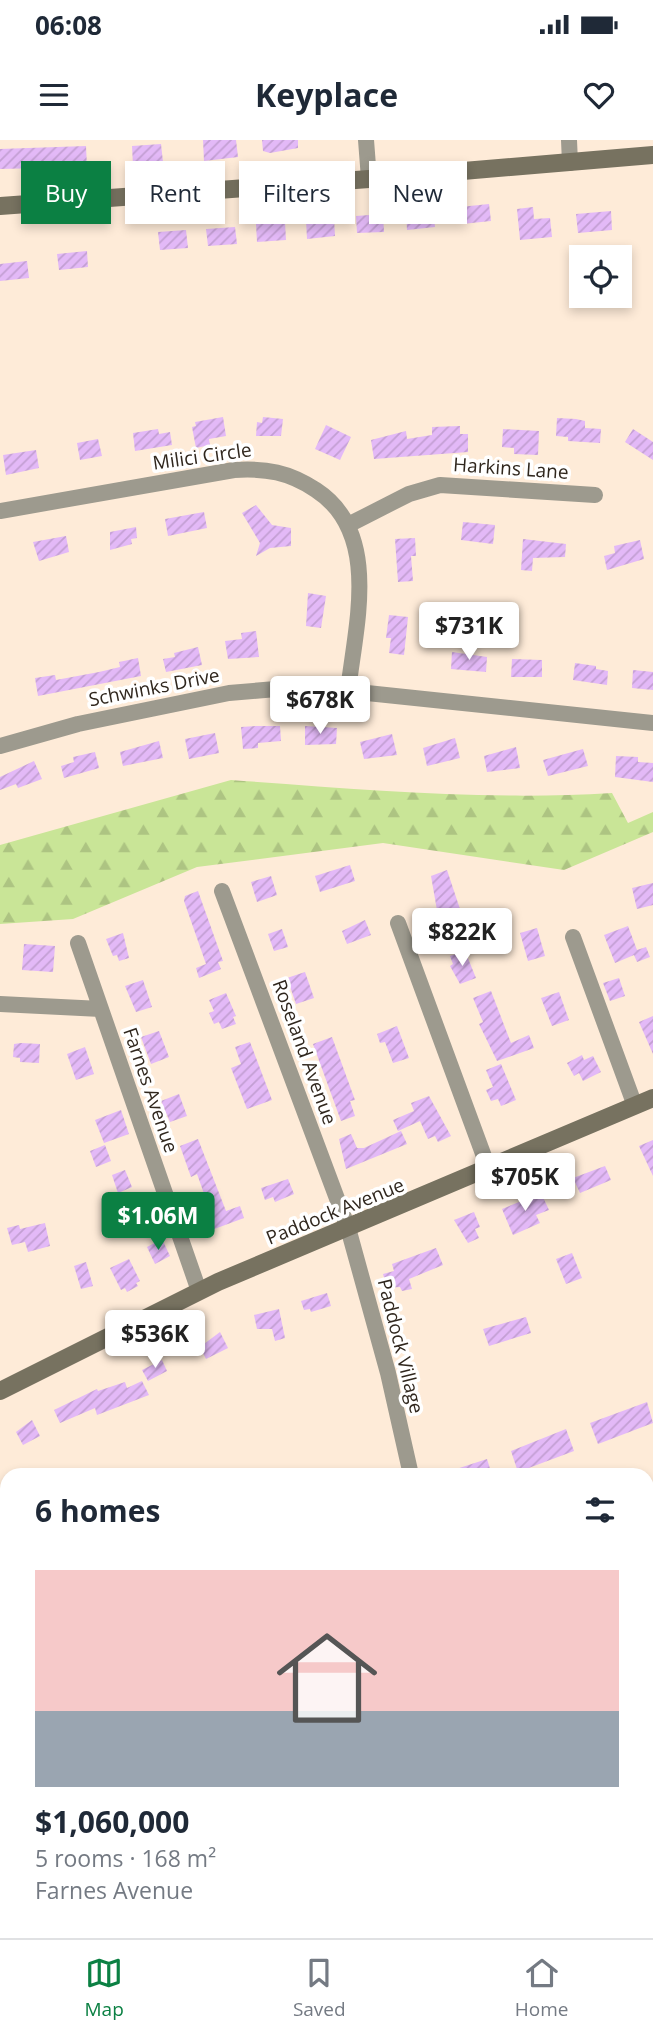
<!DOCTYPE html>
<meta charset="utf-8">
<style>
body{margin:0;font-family:"Open Sans",sans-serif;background:#f2f2f3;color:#1f2937;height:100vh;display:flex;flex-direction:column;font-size:26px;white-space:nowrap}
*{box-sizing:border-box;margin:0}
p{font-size:23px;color:#747a83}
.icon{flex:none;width:38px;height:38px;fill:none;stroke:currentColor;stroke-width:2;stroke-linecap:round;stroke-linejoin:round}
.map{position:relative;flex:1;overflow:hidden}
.side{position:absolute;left:0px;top:1328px;width:654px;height:471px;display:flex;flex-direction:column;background:#fff;border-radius:21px 21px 0 0;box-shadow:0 4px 10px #0003}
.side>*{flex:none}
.hud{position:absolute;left:21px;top:21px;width:612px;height:63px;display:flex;gap:14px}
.controls{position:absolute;left:569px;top:105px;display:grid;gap:14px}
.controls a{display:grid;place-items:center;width:63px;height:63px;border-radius:0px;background:#fff;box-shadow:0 4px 10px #0003;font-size:35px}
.price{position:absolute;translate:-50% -60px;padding:0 16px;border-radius:7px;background:#fff;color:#222;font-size:23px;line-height:46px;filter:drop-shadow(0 2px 4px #0008)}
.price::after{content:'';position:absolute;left:50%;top:42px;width:21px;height:16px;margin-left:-10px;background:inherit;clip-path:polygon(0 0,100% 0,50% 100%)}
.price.active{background:#0b8043;color:#fff}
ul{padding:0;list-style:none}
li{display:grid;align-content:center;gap:14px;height:371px;padding:0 35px}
li span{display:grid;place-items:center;height:217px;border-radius:0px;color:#555}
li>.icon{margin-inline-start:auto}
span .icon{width:126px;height:126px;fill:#fffc;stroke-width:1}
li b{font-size:30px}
h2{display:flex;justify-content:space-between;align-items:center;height:84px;padding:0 35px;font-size:30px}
.pill{padding:0 24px;border-radius:0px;background:#fff;box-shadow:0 4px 10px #0003;font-size:24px;line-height:63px}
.pill.active{background:#0b8043;color:#fff}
.status{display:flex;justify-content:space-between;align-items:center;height:49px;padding:0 35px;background:#fff;direction:ltr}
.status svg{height:19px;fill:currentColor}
header{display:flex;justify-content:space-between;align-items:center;height:91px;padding:0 35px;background:#fff;font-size:32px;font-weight:700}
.tabs{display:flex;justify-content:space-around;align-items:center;height:98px;border-top:2px solid #e0e1e3;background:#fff;font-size:19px;color:#747a83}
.tabs a{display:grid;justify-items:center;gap:4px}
.tabs .active{color:#0b8043}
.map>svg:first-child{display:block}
.forest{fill:url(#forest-firs)}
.building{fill:url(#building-hatch)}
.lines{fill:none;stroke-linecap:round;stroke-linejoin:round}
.street{stroke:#9d9a8e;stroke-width:16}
.secondary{stroke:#777260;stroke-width:18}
.highway{stroke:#443e25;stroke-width:21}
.labels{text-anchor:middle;stroke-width:7;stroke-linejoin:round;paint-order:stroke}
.street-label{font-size:19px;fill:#30271e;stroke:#fff}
</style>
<div class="status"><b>06:08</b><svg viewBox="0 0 49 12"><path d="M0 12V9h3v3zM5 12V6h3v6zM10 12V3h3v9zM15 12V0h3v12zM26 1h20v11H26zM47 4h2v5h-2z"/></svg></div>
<header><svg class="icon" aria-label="menu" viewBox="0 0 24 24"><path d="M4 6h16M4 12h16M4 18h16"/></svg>Keyplace<svg class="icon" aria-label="heart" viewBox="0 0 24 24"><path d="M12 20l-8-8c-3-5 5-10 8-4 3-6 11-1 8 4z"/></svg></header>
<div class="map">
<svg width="653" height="1798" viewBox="0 0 653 1798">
<defs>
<pattern id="forest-firs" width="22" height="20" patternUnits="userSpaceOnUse" patternTransform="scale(1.75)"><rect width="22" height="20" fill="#c9e597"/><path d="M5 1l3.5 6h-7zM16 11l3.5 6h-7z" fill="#adc482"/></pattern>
<pattern id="building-hatch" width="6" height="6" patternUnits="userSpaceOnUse" patternTransform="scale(1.75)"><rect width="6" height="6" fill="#e3b9f7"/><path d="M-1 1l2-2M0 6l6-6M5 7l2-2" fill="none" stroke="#c39fd3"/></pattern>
</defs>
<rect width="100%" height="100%" fill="#feebd8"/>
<path class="forest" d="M231 640C358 649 485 661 612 653L628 683 653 672V692L564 730 383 703 197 727 73 779 0 784V705Z
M653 1589V1778L648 1779V1592Z
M175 1792H309L302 1798H162Z
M357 1792H539L526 1798H350Z"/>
<path class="building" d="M203 0H236L238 17 204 21Z
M262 0H298V8L270 13 263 11Z
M161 4 163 22 133 26 132 6Z
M86 6 87 27 0 29V9Z
M489 64 491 81 462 84 460 67Z
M533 67 534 79 550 78 552 97 520 100 517 69Z
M433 68 435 87 407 90 406 70Z
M611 71 612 90 578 93 576 74Z
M383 74 384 92 357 93 356 76Z
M334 78 335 96 307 99 306 80Z
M285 82 286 100 257 102 256 84Z
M235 87 237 104 208 106 206 89Z
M186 90 188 108 160 110 158 92Z
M87 111 88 127 59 130 57 114Z
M27 121 29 138 0 141V124Z
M223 277 226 296 209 299 210 305 196 308 192 287 196 286 195 282Z
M263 277 283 279 281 296H256L257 282 262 283Z
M557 278 576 279 585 281V288L601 289 600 303 568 301V297L556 296Z
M326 285 351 297 340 320 315 309Z
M460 286V294H468V312L374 319 371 300 406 291 407 299 432 295V287Z
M158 289 159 294 170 292 172 305 135 311 133 293Z
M503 289 539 291 538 315 514 314V308L502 307Z
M633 289 653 302V320L625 302Z
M98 299 102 316 80 320 77 303Z
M36 310 39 328 6 335 3 315Z
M256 365 272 385 291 388V406L270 408 256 416 260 403 242 373Z
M204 372 207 388 168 396 165 379Z
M463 382 495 385 493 404 461 400Z
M136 387 137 398 131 399 132 404 110 410V392Z
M66 396 69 412 39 421 33 402Z
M415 398 416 416H411L413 441 398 442 395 399Z
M523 399 566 404 565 417 533 418 532 431 521 430Z
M640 400 644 419 607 430 604 416 615 413 614 406Z
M308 453 326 456 321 488 306 486Z
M389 475 408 477 404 515 389 513 391 498H386Z
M256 491 259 517 228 519 225 501 242 499 241 493Z
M198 507 202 525 166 532 163 519 175 517 174 513Z
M452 512 487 517 486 532 451 529Z
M138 518 141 536 38 556 35 538 55 535 56 540 99 532 120 527 119 522Z
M512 519 542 520V537H511Z
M575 523 596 526V529L608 531 607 545 573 540Z
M633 530 653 532V550L632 548Z
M256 586H280L281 601 258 603V608L243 609 241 587Z
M305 586 337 588 336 604 305 605Z
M215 593 219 613 189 619 185 599Z
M392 594 397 615 364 619 360 602Z
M455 598 460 618 427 626 423 608Z
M159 601 163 618 123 626 120 612Z
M516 607 520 628 487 632 484 616Z
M583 609 588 626 548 636 543 620Z
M95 612 99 628 64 638 61 626 74 622 73 617Z
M616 616 638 617V622L653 623V642L615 637Z
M34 621 42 639 18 648 16 644 0 650V637Z
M350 725 355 741 320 752 315 736Z
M447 730 460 769 438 776 431 736Z
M271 736 277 755 257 762 251 742Z
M653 743V765L637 769 632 748Z
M198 751 223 821 218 822 221 829 199 838 196 828 206 824 184 761 185 756Z
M365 780 371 795 347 804 342 791Z
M628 786 637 810 646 807 650 817 637 822 634 815 615 823 604 795Z
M537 788 545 816 528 821 520 793Z
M282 789 288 807 274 811 268 794Z
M123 793 129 818 119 821 117 815 113 816 106 799Z
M24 804 55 806 53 832 22 830Z
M465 811 476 838 460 844 450 826 453 824 450 816Z
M305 832 314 858 296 864 287 838Z
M619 838 625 856 610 861 603 843Z
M143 840 152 867 136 872 125 846Z
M491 851 511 903 529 895 534 908 497 921 479 884 483 882 473 858Z
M559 852 569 880 552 886 541 858Z
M226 853 236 876 233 877 236 884 222 889 219 882 214 884 209 873 214 871 209 860Z
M653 876V914L639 882Z
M397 886 409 918 393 923 385 902 380 903 377 894Z
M159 891 169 917 151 924 141 897Z
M332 897 355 960 350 961 355 976 341 981 313 904Z
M250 902 272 960 247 969 231 928 241 924 235 907Z
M21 903 40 904 39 923 20 922V918L13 917 14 904Z
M85 907 94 934 76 940 67 914Z
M582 915 584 920 593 916 601 932 583 941 579 933 574 936 567 923Z
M501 924 516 960 501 966 498 959 491 961 486 950 493 947 486 930Z
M179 954 187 976 170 982 161 961Z
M429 956 451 996 438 1002 435 996 428 999 420 981 398 991 393 980 414 971 411 963Z
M121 970 129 994 104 1003 95 980Z
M401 991 407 1004 346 1029 339 999 351 994 357 1008H364Z
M198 999 226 1071 240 1066 244 1078 209 1091 204 1079 212 1076 197 1034 191 1037 180 1006Z
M653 1000V1036L639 1006Z
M105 1005 111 1021 96 1027 90 1011Z
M605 1026 611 1040 580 1053 573 1038Z
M125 1030 132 1047 118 1053 112 1035Z
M288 1039 294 1054 275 1062 273 1057 265 1060 261 1048Z
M541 1053 549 1070 536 1075 540 1083 513 1095 502 1069Z
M474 1072 480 1087 475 1089 479 1098 468 1103 454 1080Z
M45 1083 50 1106 28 1112 25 1102 12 1105 7 1088 19 1085 20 1089Z
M162 1099 170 1116 155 1124 147 1107Z
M436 1108 443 1125 409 1139 412 1149 402 1151 400 1147 387 1148 383 1134 394 1131 392 1124Z
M572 1113 582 1138 566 1144 556 1119Z
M129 1119 140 1141 136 1143 138 1146 127 1152 125 1148 121 1150 110 1128Z
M86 1122 93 1146 81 1149 74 1126Z
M327 1153 331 1166 311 1172 310 1169 304 1170 301 1161Z
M279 1169 285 1198 275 1201 272 1189H257L254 1175Z
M526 1177 531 1193 489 1206 483 1189Z
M220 1192 228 1208 206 1219 200 1207Z
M162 1220 167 1231 148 1241 142 1230Z
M142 1241 149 1255 97 1275 95 1268 60 1283 54 1270 97 1249 98 1251 125 1242 127 1248Z
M647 1262 653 1283 598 1304 590 1283Z
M32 1280 40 1296 23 1305 16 1292Z
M566 1289 574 1311 518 1332 511 1311Z
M487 1319 492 1335H445L444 1333Z"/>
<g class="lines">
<path class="street" d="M366 0 369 39
M569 0 570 23
M0 371 234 330C266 328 289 332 316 350 382 393 355 487 348 551
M348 385 409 354 440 345 595 355
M0 606 78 584 229 553 288 548 348 551 653 583
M222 751 348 1088 388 1233 411 1335
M398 783 489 1030
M573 797 635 966
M78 803 199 1151
M0 864 101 869
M0 1357 7 1390
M0 1479 7 1476
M0 1663 7 1659"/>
<path class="secondary" d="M0 66 369 39 653 15
M0 1251 218 1142 653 958"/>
<path class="highway" d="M648 1566 653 1564
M146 1798 159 1792
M334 1798 340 1792"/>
</g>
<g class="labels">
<g class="street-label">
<text transform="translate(202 316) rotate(-8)" y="7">Milici Circle</text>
<text transform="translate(511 328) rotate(4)" y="7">Harkins Lane</text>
<text transform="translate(154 547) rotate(-11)" y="7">Schwinks Drive</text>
<text transform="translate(305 912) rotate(70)" y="7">Roseland Avenue</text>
<text transform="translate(151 950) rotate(71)" y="7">Farnes Avenue</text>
<text transform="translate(335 1071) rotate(-22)" y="7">Paddock Avenue</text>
<text transform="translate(401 1206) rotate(76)" y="7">Paddock Village</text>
</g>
</g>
</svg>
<div class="controls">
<a><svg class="icon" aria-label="locate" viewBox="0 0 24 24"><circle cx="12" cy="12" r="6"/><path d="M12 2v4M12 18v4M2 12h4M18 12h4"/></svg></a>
</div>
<b class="price" style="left:469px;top:522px">$731K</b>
<b class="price" style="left:320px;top:596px">$678K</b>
<b class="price" style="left:462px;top:828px">$822K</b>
<b class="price" style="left:525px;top:1073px">$705K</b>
<b class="price active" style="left:158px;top:1112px">$1.06M</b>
<b class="price" style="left:155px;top:1230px">$536K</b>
<div class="hud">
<a class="pill active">Buy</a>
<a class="pill">Rent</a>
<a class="pill">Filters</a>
<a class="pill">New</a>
</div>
<section class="side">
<h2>6 homes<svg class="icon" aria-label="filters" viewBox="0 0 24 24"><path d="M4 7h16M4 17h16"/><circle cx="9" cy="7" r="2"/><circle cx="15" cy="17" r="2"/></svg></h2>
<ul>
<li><span style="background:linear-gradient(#f6c9c9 65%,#9aa5b1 0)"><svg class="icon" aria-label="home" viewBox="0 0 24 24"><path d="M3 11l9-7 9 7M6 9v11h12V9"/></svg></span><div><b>$1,060,000</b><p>5 rooms · 168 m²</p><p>Farnes Avenue</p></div></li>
</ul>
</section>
</div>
<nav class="tabs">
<a class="active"><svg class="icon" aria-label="map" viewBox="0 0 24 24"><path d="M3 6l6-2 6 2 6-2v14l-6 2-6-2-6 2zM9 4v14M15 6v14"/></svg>Map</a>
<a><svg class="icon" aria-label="saved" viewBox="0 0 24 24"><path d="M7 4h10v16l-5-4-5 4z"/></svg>Saved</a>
<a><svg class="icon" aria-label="home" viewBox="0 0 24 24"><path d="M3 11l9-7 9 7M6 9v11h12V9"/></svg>Home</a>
</nav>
